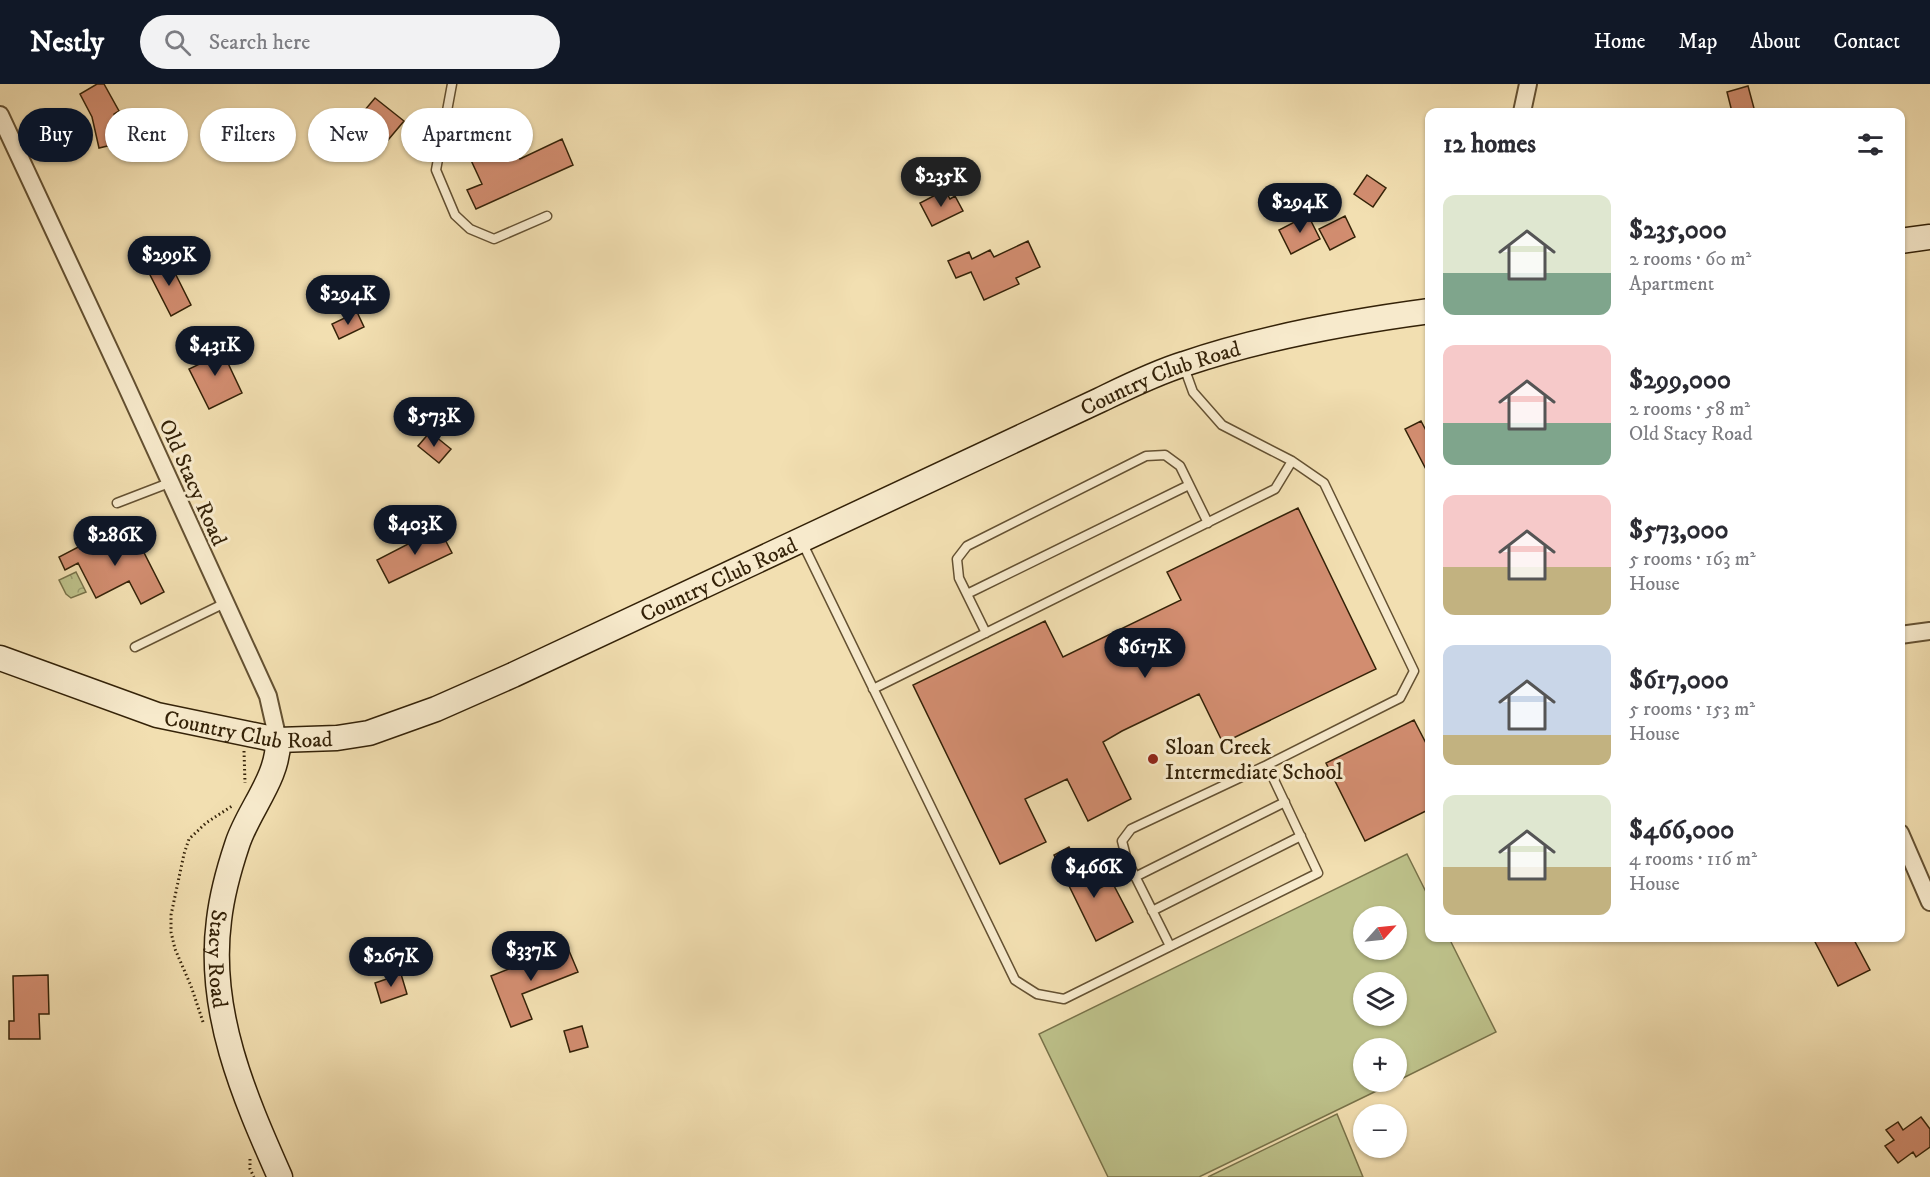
<!DOCTYPE html>
<meta charset="utf-8">
<style>
body{margin:0;font-family:"IM FELL DW Pica",serif;background:#f2f2f3;color:#2b2b33;height:100vh;display:flex;flex-direction:column;font-size:22px;white-space:nowrap}
*{box-sizing:border-box;margin:0}
p{font-size:20px;color:#7c7c81}
.icon{flex:none;width:33px;height:33px;fill:none;stroke:currentColor;stroke-width:2;stroke-linecap:round;stroke-linejoin:round}
.map{position:relative;flex:1;overflow:hidden}
.sheet{position:absolute;left:1425px;top:24px;width:480px;height:834px;display:flex;flex-direction:column;background:#fff;border-radius:12px;box-shadow:0 2px 4px #0004}
.sheet>*{flex:none}
.banner{position:absolute;left:18px;top:24px;width:570px;height:54px;display:flex;gap:12px}
.needle{width:39px;rotate:63deg}
.buttons{position:absolute;left:1353px;top:822px;display:grid;gap:12px}
.buttons a{display:grid;place-items:center;width:54px;height:54px;border-radius:50%;background:#fff;box-shadow:0 2px 4px #0004;font-size:30px}
.price{position:absolute;translate:-50% -51px;padding:0 14px;border-radius:21px;background:#111827;color:#fff;font-size:20px;line-height:39px;filter:drop-shadow(0 2px 3px #0008)}
.price::after{content:'';position:absolute;left:50%;top:36px;width:18px;height:14px;margin-left:-9px;background:inherit;clip-path:polygon(0 0,100% 0,50% 100%)}
.price.on{background:#222;color:#fff}
ul{padding:0;list-style:none}
li{display:flex;align-items:center;gap:18px;height:150px;padding:0 18px}
li span{display:grid;place-items:center;flex:none;width:168px;height:120px;border-radius:12px;color:#555}
li>.icon{margin-inline-start:auto}
span .icon{width:72px;height:72px;fill:#fffc;stroke-width:1}
li b{font-size:26px}
h2{display:flex;justify-content:space-between;align-items:center;height:72px;padding:0 18px;font-size:26px}
.pill{padding:0 21px;border-radius:27px;background:#fff;box-shadow:0 2px 4px #0004;font-size:21px;line-height:54px}
.pill.on{background:#111827;color:#fff}
header{display:flex;align-items:center;gap:36px;box-sizing:border-box;height:84px;padding:0 30px;background:#111827;color:#fff}
header strong{font-size:28px}
nav{display:flex;gap:33px;margin-inline-start:auto;font-size:21px}
.search{width:420px;height:54px;background:#f2f2f3;display:flex;align-items:center;gap:15px;box-sizing:border-box;padding:0 21px;border-radius:33px;color:#7c7c81;font-size:22px}
.map>svg:first-child{display:block}
.forest{fill:url(#forest-crowns);stroke:#787249;stroke-width:1.5}
.pitch{fill:#bdc18a;stroke:#787249;stroke-width:1.5;fill-rule:evenodd}
.building{fill:#d28d70;stroke:#342208;stroke-width:1.5}
.lines{fill:none;stroke-linecap:round;stroke-linejoin:round}
.service-casing{stroke:#645132;stroke-width:11}
.minor-casing{stroke:#645132;stroke-width:20}
.secondary-casing{stroke:#342208;stroke-width:27}
.path{stroke:#342208;stroke-width:3;stroke-dasharray:1.5 3;stroke-linecap:butt}
.service{stroke:#f7eacc;stroke-width:8}
.minor{stroke:#f7eacc;stroke-width:16}
.secondary{stroke:#f7eacc;stroke-width:24}
.poi-dot{fill:#8f2418;stroke:#f7eacc;stroke-width:2}
.labels{text-anchor:middle;stroke-width:6;stroke-linejoin:round;paint-order:stroke}
.street-label{font-size:22px;fill:#342208;stroke:#f7eacc}
.poi-label{font-size:22px;fill:#342208;stroke:#f7eacc;text-anchor:start}
</style>
<header>
<strong>Nestly</strong>
<div class="search"><svg class="icon" aria-label="search" viewBox="0 0 24 24"><circle cx="10" cy="10" r="6"/><path d="M15 15l6 6"/></svg>Search here</div>
<nav><a>Home</a><a>Map</a><a>About</a><a>Contact</a></nav>
</header>
<div class="map">
<svg width="1930" height="1093" viewBox="0 0 1930 1093">
<defs>
<pattern id="forest-crowns" width="20" height="18" patternUnits="userSpaceOnUse" patternTransform="scale(1.5)"><rect width="20" height="18" fill="#bdc18a"/><path d="M2 6a3 3 0 1 1 6 0M12 15a3 3 0 1 1 6 0" fill="none" stroke="#9a9c6f"/></pattern>
</defs>
<rect width="100%" height="100%" fill="#f2dfb1"/>
<filter id="stains"><feTurbulence type="fractalNoise" baseFrequency=".00333" numOctaves="4"/><feColorMatrix values="0 0 0 0 .2 0 0 0 0 .09 0 0 0 0 .02 0 0 0 .5 -.17"/></filter>
<radialGradient id="worn" r=".72"><stop offset=".6" stop-color="#630" stop-opacity="0"/><stop offset="1" stop-color="#630" stop-opacity=".3"/></radialGradient>
<path class="forest" d="M76 488 86 508 71 514 66 510 59 496Z"/>
<path class="pitch" d="M1407 770 1429 814 1430 854H1449L1496 948 1397 997 1396 964H1364V998H1395L1199 1093H1108L1039 950ZM1364 832H1396V866H1364ZM1364 898H1396V932H1364Z
M1337 1030 1363 1093H1208Z"/>
<path class="building" d="M97 0H104L119 27 114 30 120 59 99 64 92 33 80 10Z
M1748 2 1755 28H1732L1727 8Z
M375 14 404 37 378 68 364 57 368 51 354 39Z
M562 55 573 81 476 125 467 106 482 100 470 74 496 62 500 73 515 66 520 75Z
M1367 91 1386 104 1373 123 1354 110Z
M945 106 950 115 955 112 963 127 932 142 920 119Z
M1308 131 1320 155 1291 170 1279 146Z
M1345 132 1355 153 1330 166 1319 145Z
M1028 157 1040 183 1016 194 1019 200 984 216 971 188 956 194 948 177 969 168 972 175 990 166 994 173Z
M168 175 191 221 171 232 147 185Z
M357 228 364 243 339 255 332 240Z
M218 258 242 309 209 325 189 285 206 277 201 266Z
M1421 337 1430 354V393L1405 345Z
M430 348 451 365 439 379 418 362Z
M1298 424 1376 585 1223 659 1199 610 1122 647 1103 658 1131 715 1088 737 1067 695 1025 715 1046 758 1000 780 913 601 1045 537 1063 573 1181 516 1167 488Z
M439 444 452 469 389 499 377 476Z
M107 448 115 462 135 451 164 508 141 520 129 497 96 514 78 479 65 486 59 473Z
M1414 636 1430 667V725L1365 757 1326 679Z
M1069 763 1092 808 1112 798 1133 838 1096 857 1054 771Z
M1813 854H1853L1870 886 1838 902Z
M567 862 578 888 522 910 532 935 511 943 491 892Z
M401 890 407 910 381 919 375 899Z
M48 891 49 930H39L40 955H9V937H14L13 892Z
M582 942 588 963 570 968 564 947Z
M1921 1033 1930 1045V1063L1916 1073 1913 1068 1898 1079 1885 1062 1894 1056 1886 1046 1898 1038 1903 1046Z"/>
<g class="lines">
<g class="service-casing">
<path id="service" d="M452 0 436 86 455 131 470 145 494 155 547 132
M117 419 169 399
M802 458 1015 896 1037 910 1064 915 1318 789 1267 681 1400 614 1414 587 1324 399 1292 377 1222 341 1193 308 1184 283
M967 510 1189 401
M986 549 959 494 957 475 967 462 1146 372 1165 371 1180 382 1208 439
M135 563 225 519
M873 605 1275 405 1292 377
M1135 793 1285 718
M1152 827 1301 752
M1170 862 1127 776 1122 757 1131 745 1267 681"/>
</g>
<g class="minor-casing">
<path id="minor" d="M1522 28 1528 0
M0 31 125 299 268 612 278 656
M1900 551 1930 547
M1900 749 1930 818"/>
</g>
<g class="secondary-casing">
<g id="secondary">
<path d="M1900 157 1930 153"/>
<path id="s1" d="M0 574 157 631 278 656 337 654 369 649 436 625 513 591 1100 316C1127 303 1155 289 1184 280 1263 253 1347 238 1430 227"/>
<path id="s2" d="M278 656C279 694 248 726 237 761 229 785 222 810 219 836 207 927 244 1012 280 1093"/>
</g>
</g>
<path class="path" d="M244 667 245 699
M203 938 191 902 175 865 171 848V831L184 770 189 755 206 739 232 722
M250 1075V1085L254 1093"/>
<use href="#service" class="service"/>
<use href="#minor" class="minor"/>
<use href="#secondary" class="secondary"/>
</g>
<circle class="poi-dot" cx="1153" cy="675" r="6"/>
<g class="labels">
<g class="street-label">
<text dy="8" stroke="none"><textPath href="#s1" startOffset="1250">Country Club Road</textPath></text>
<text transform="translate(194 398) rotate(66)" y="8">Old Stacy Road</text>
<text dy="8" stroke="none"><textPath href="#s1" startOffset="764">Country Club Road</textPath></text>
<text dy="8" stroke="none"><textPath href="#s1" startOffset="260">Country Club Road</textPath></text>
<text dy="8" stroke="none"><textPath href="#s2" startOffset="230">Stacy Road</textPath></text>
</g>
<g class="poi-label">
<text x="1165" y="670">Sloan Creek<tspan x="1165" dy="25">Intermediate School</tspan></text>
</g>
</g>
<rect width="100%" height="100%" filter="url(#stains)"/>
<rect width="100%" height="100%" fill="url(#worn)"/>
</svg>
<div class="buttons">
<a><svg class="needle" viewBox="-14 -14 28 28"><path d="M0-13l5 13h-10z" fill="#e53935"/><path d="M0 13l5-13h-10z" fill="#7c7c81"/></svg></a>
<a><svg class="icon" aria-label="layers" viewBox="0 0 24 24"><path d="M12 4l9 5-9 5-9-5zM3 14l9 5 9-5"/></svg></a>
<a>+</a>
<a>−</a>
</div>
<b class="price on" style="left:941px;top:124px">$235K</b>
<b class="price" style="left:1300px;top:150px">$294K</b>
<b class="price" style="left:169px;top:203px">$299K</b>
<b class="price" style="left:348px;top:242px">$294K</b>
<b class="price" style="left:215px;top:293px">$431K</b>
<b class="price" style="left:434px;top:364px">$573K</b>
<b class="price" style="left:415px;top:472px">$403K</b>
<b class="price" style="left:115px;top:483px">$286K</b>
<b class="price" style="left:1145px;top:595px">$617K</b>
<b class="price" style="left:1094px;top:815px">$466K</b>
<b class="price" style="left:531px;top:898px">$337K</b>
<b class="price" style="left:391px;top:904px">$267K</b>
<div class="banner">
<a class="pill on">Buy</a>
<a class="pill">Rent</a>
<a class="pill">Filters</a>
<a class="pill">New</a>
<a class="pill">Apartment</a>
</div>
<section class="sheet">
<h2>12 homes<svg class="icon" aria-label="filters" viewBox="0 0 24 24"><path d="M4 7h16M4 17h16"/><circle cx="9" cy="7" r="2"/><circle cx="15" cy="17" r="2"/></svg></h2>
<ul>
<li><span style="background:linear-gradient(#dfe7d0 65%,#7fa58c 0)"><svg class="icon" aria-label="home" viewBox="0 0 24 24"><path d="M3 11l9-7 9 7M6 9v11h12V9"/></svg></span><div><b>$235,000</b><p>2 rooms · 60 m²</p><p>Apartment</p></div></li>
<li><span style="background:linear-gradient(#f6c9c9 65%,#7fa58c 0)"><svg class="icon" aria-label="home" viewBox="0 0 24 24"><path d="M3 11l9-7 9 7M6 9v11h12V9"/></svg></span><div><b>$299,000</b><p>2 rooms · 58 m²</p><p>Old Stacy Road</p></div></li>
<li><span style="background:linear-gradient(#f6c9c9 60%,#c2b280 0)"><svg class="icon" aria-label="home" viewBox="0 0 24 24"><path d="M3 11l9-7 9 7M6 9v11h12V9"/></svg></span><div><b>$573,000</b><p>5 rooms · 163 m²</p><p>House</p></div></li>
<li><span style="background:linear-gradient(#c9d6e8 75%,#c2b280 0)"><svg class="icon" aria-label="home" viewBox="0 0 24 24"><path d="M3 11l9-7 9 7M6 9v11h12V9"/></svg></span><div><b>$617,000</b><p>5 rooms · 153 m²</p><p>House</p></div></li>
<li><span style="background:linear-gradient(#dfe7d0 60%,#c2b280 0)"><svg class="icon" aria-label="home" viewBox="0 0 24 24"><path d="M3 11l9-7 9 7M6 9v11h12V9"/></svg></span><div><b>$466,000</b><p>4 rooms · 116 m²</p><p>House</p></div></li>
</ul>
</section>
</div>
